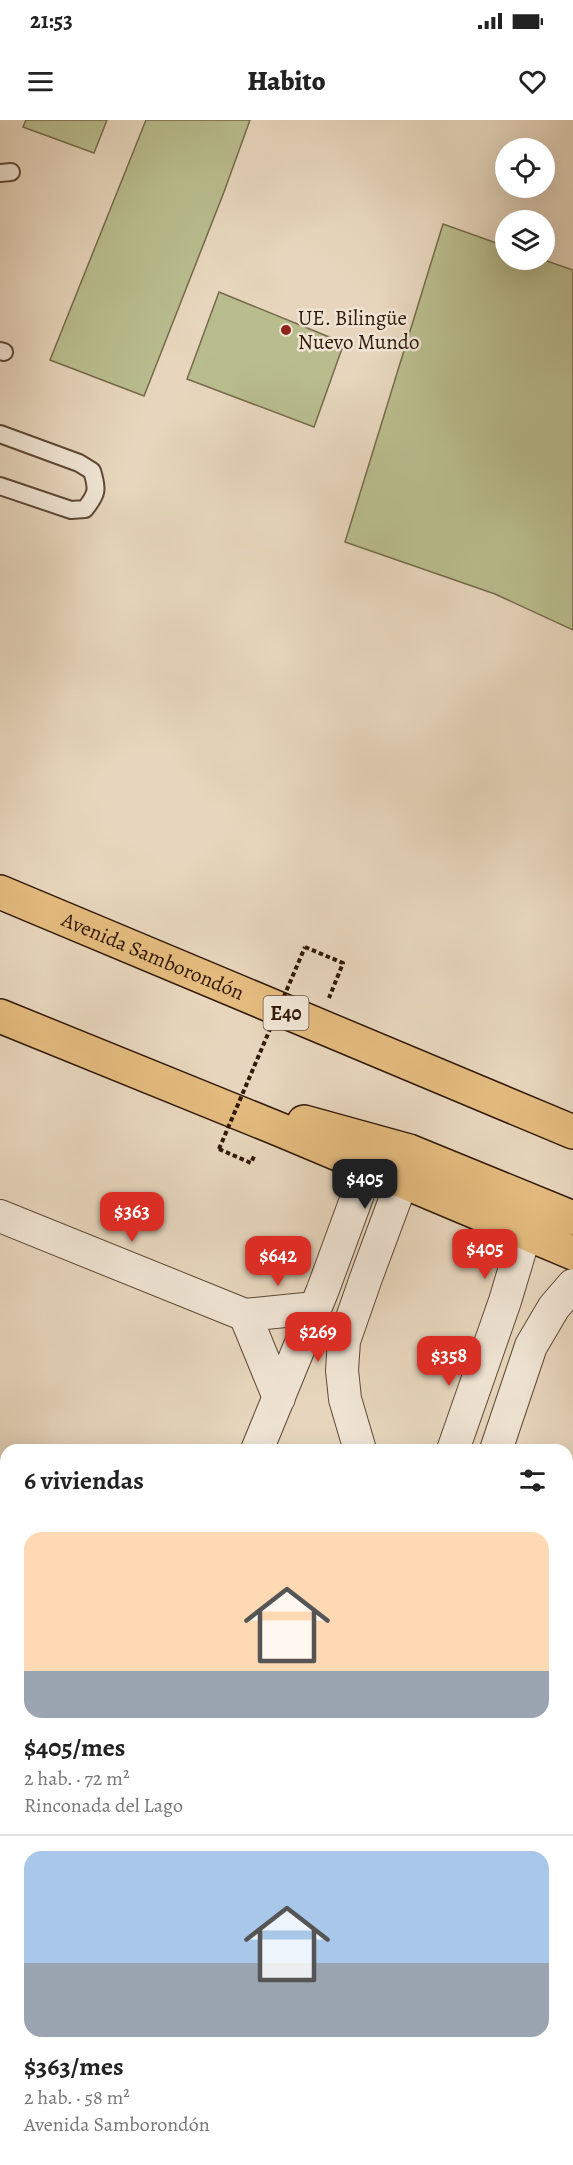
<!DOCTYPE html>
<html lang="es">
<meta charset="utf-8">
<style>
body{margin:0;font-family:Alegreya,serif;background:#f6f6f6;color:#222;height:100vh;display:flex;flex-direction:column;font-size:22px;white-space:nowrap}
*{box-sizing:border-box;margin:0}
p{font-size:20px;color:#767676}
.icon{flex:none;width:33px;height:33px;fill:none;stroke:currentColor;stroke-width:2;stroke-linecap:round;stroke-linejoin:round}
.map{position:relative;flex:1;overflow:hidden}
.details{position:absolute;left:0px;top:1324px;width:573px;height:722px;display:flex;flex-direction:column;background:#fff;border-radius:18px 18px 0 0;box-shadow:0 6px 24px #0002}
.details>*{flex:none}
.tools{position:absolute;left:495px;top:18px;display:grid;gap:12px}
.tools a{display:grid;place-items:center;width:60px;height:60px;border-radius:50%;background:#fff;box-shadow:0 6px 24px #0002;font-size:30px}
.price{position:absolute;translate:-50% -51px;padding:0 14px;border-radius:12px;background:#d93025;color:#fff;font-size:20px;line-height:39px;filter:drop-shadow(0 2px 3px #0008)}
.price::after{content:'';position:absolute;left:50%;top:36px;width:18px;height:14px;margin-left:-9px;background:inherit;clip-path:polygon(0 0,100% 0,50% 100%)}
.price.selected{background:#222;color:#fff}
ul{padding:0;list-style:none}
li{display:grid;align-content:center;gap:12px;height:318px;padding:0 24px}
li+li{border-top:2px solid #e0e0e0}
li span{display:grid;place-items:center;height:186px;border-radius:18px;color:#555}
li>.icon{margin-inline-start:auto}
span .icon{width:108px;height:108px;fill:#fffc;stroke-width:1}
li b{font-size:26px}
h2{display:flex;justify-content:space-between;align-items:center;height:72px;padding:0 24px;font-size:26px}
.status{display:flex;justify-content:space-between;align-items:center;height:42px;padding:0 30px;background:#fff;direction:ltr}
.status svg{height:16px;fill:currentColor}
header{display:flex;justify-content:space-between;align-items:center;height:78px;padding:0 24px;background:#fff;font-size:27px;font-weight:800}
.map>svg:first-child{display:block}
.green{fill:#b9bd8e;stroke:#756b4a;stroke-width:1.5}
.water{fill:url(#water-waves);stroke:#6e796b;stroke-width:1.5}
.building{fill:#e09286;stroke:#311907;stroke-width:1.5}
.lines{fill:none;stroke-linecap:round;stroke-linejoin:round}
.service-casing{stroke:#5e4834;stroke-width:20}
.minor-casing{stroke:#5e4834;stroke-width:34}
.trunk-casing{stroke:#311907;stroke-width:36}
.path{stroke:#311907;stroke-width:4;stroke-dasharray:4.5 3;stroke-linecap:butt}
.service{stroke:#efe4d4;stroke-width:16}
.minor{stroke:#efe4d4;stroke-width:32}
.trunk{stroke:#e4bb7e;stroke-width:33}
.path-bridge{stroke:#311907;stroke-width:4;stroke-dasharray:4.5 3;stroke-linecap:butt}
.poi-dot{fill:#8f2418;stroke:#efe4d4;stroke-width:2}
.labels{text-anchor:middle;stroke-width:5;stroke-linejoin:round;paint-order:stroke}
.shield{fill:#efe4d4;stroke:#6a5644;stroke-width:1.5}
.shield-label{font-size:20px;font-weight:bold;fill:#311907}
.poi-label{font-size:21px;fill:#311907;stroke:#efe4d4;text-anchor:start}
.street-label{font-size:21px;fill:#311907;stroke:#efe4d4}
</style>
<div class="status"><b>21:53</b><svg viewBox="0 0 49 12"><path d="M0 12V9h3v3zM5 12V6h3v6zM10 12V3h3v9zM15 12V0h3v12zM26 1h20v11H26zM47 4h2v5h-2z"/></svg></div>
<header><svg class="icon" aria-label="menu" viewBox="0 0 24 24"><path d="M4 6h16M4 12h16M4 18h16"/></svg>Habito<svg class="icon" aria-label="heart" viewBox="0 0 24 24"><path d="M12 20l-8-8c-3-5 5-10 8-4 3-6 11-1 8 4z"/></svg></header>
<div class="map">
<svg width="573" height="2045" viewBox="0 0 573 2045">
<defs>
<pattern id="water-waves" width="16" height="10" patternUnits="userSpaceOnUse" patternTransform="scale(1.5)"><rect width="16" height="10" fill="#97b9ad"/><path d="M0 5q4-4 8 0t8 0" fill="none" stroke="#839e93"/></pattern>
</defs>
<rect width="100%" height="100%" fill="#e7d6bd"/>
<filter id="stains"><feTurbulence type="fractalNoise" baseFrequency=".00333" numOctaves="4"/><feColorMatrix values="0 0 0 0 .2 0 0 0 0 .09 0 0 0 0 .02 0 0 0 .5 -.17"/></filter>
<radialGradient id="worn" r=".72"><stop offset=".6" stop-color="#630" stop-opacity="0"/><stop offset="1" stop-color="#630" stop-opacity=".3"/></radialGradient>
<path class="green" d="M26 0H107L94 33 23 7Z
M146 0H250L224 72 144 276 50 240Z
M443 104 505 126 506 140H544L573 150V510L495 474 345 422Z
M219 172 344 223 314 307 187 259Z"/>
<path class="water" d="M567 1697 573 1703V2045H352L355 2040H567Z"/>
<path class="building" d="M6 1499V1539L0 1536V1512Z"/>
<g class="lines">
<g class="service-casing">
<path id="service" d="M0 53 11 52
M0 231 4 232
M0 314 79 343 92 351C98 370 97 374 85 389L71 390 0 366"/>
</g>
<g class="minor-casing">
<path id="minor" d="M0 1096 245 1195 315 1188
M245 1195 279 1278
M257 1330 322 1172 368 1047
M360 1330 345 1279 342 1250 344 1221 366 1158 402 1061
M453 1330 505 1181 525 1114
M496 1330 531 1226 554 1187 573 1165
M567 1388 573 1390
M0 1906 6 1908
M0 1961 6 1946
M16 2045 18 2040"/>
</g>
<g class="trunk-casing">
<g id="trunk">
<path id="s1" d="M0 772 573 1012"/>
<path d="M0 896 281 1010 573 1133"/>
<path d="M304 1002 409 1031 573 1098"/>
</g>
</g>
<path class="path" d="M305 827 343 843 329 878
M219 1029 251 1043 255 1034"/>
<use href="#service" class="service"/>
<use href="#minor" class="minor"/>
<use href="#trunk" class="trunk"/>
<path class="path-bridge" d="M219 1029 305 827"/>
</g>
<circle class="poi-dot" cx="286" cy="210" r="6"/>
<g class="labels">
<rect class="shield" x="263.5" y="876" width="45" height="34" rx="4.5"/>
<g class="shield-label">
<text x="286" y="900">E40</text>
</g>
<g class="poi-label">
<text x="298" y="205">UE. Bilingüe<tspan x="298" dy="24">Nuevo Mundo</tspan></text>
</g>
<g class="street-label">
<text dy="7" stroke="none"><textPath href="#s1" startOffset="166">Avenida Samborondón</textPath></text>
</g>
</g>
<rect width="100%" height="100%" filter="url(#stains)"/>
<rect width="100%" height="100%" fill="url(#worn)"/>
</svg>
<div class="tools">
<a><svg class="icon" aria-label="locate" viewBox="0 0 24 24"><circle cx="12" cy="12" r="6"/><path d="M12 2v4M12 18v4M2 12h4M18 12h4"/></svg></a>
<a><svg class="icon" aria-label="layers" viewBox="0 0 24 24"><path d="M12 4l9 5-9 5-9-5zM3 14l9 5 9-5"/></svg></a>
</div>
<b class="price selected" style="left:365px;top:1090px">$405</b>
<b class="price" style="left:132px;top:1123px">$363</b>
<b class="price" style="left:485px;top:1160px">$405</b>
<b class="price" style="left:278px;top:1167px">$642</b>
<b class="price" style="left:318px;top:1243px">$269</b>
<b class="price" style="left:449px;top:1267px">$358</b>
<section class="details">
<h2>6 viviendas<svg class="icon" aria-label="filters" viewBox="0 0 24 24"><path d="M4 7h16M4 17h16"/><circle cx="9" cy="7" r="2"/><circle cx="15" cy="17" r="2"/></svg></h2>
<ul>
<li><span style="background:linear-gradient(#ffd9b3 75%,#9aa5b1 0)"><svg class="icon" aria-label="home" viewBox="0 0 24 24"><path d="M3 11l9-7 9 7M6 9v11h12V9"/></svg></span><div><b>$405/mes</b><p>2 hab. · 72 m²</p><p>Rinconada del Lago</p></div></li>
<li><span style="background:linear-gradient(#a9c7e8 60%,#9aa5b1 0)"><svg class="icon" aria-label="home" viewBox="0 0 24 24"><path d="M3 11l9-7 9 7M6 9v11h12V9"/></svg></span><div><b>$363/mes</b><p>2 hab. · 58 m²</p><p>Avenida Samborondón</p></div></li>
</ul>
</section>
</div>
